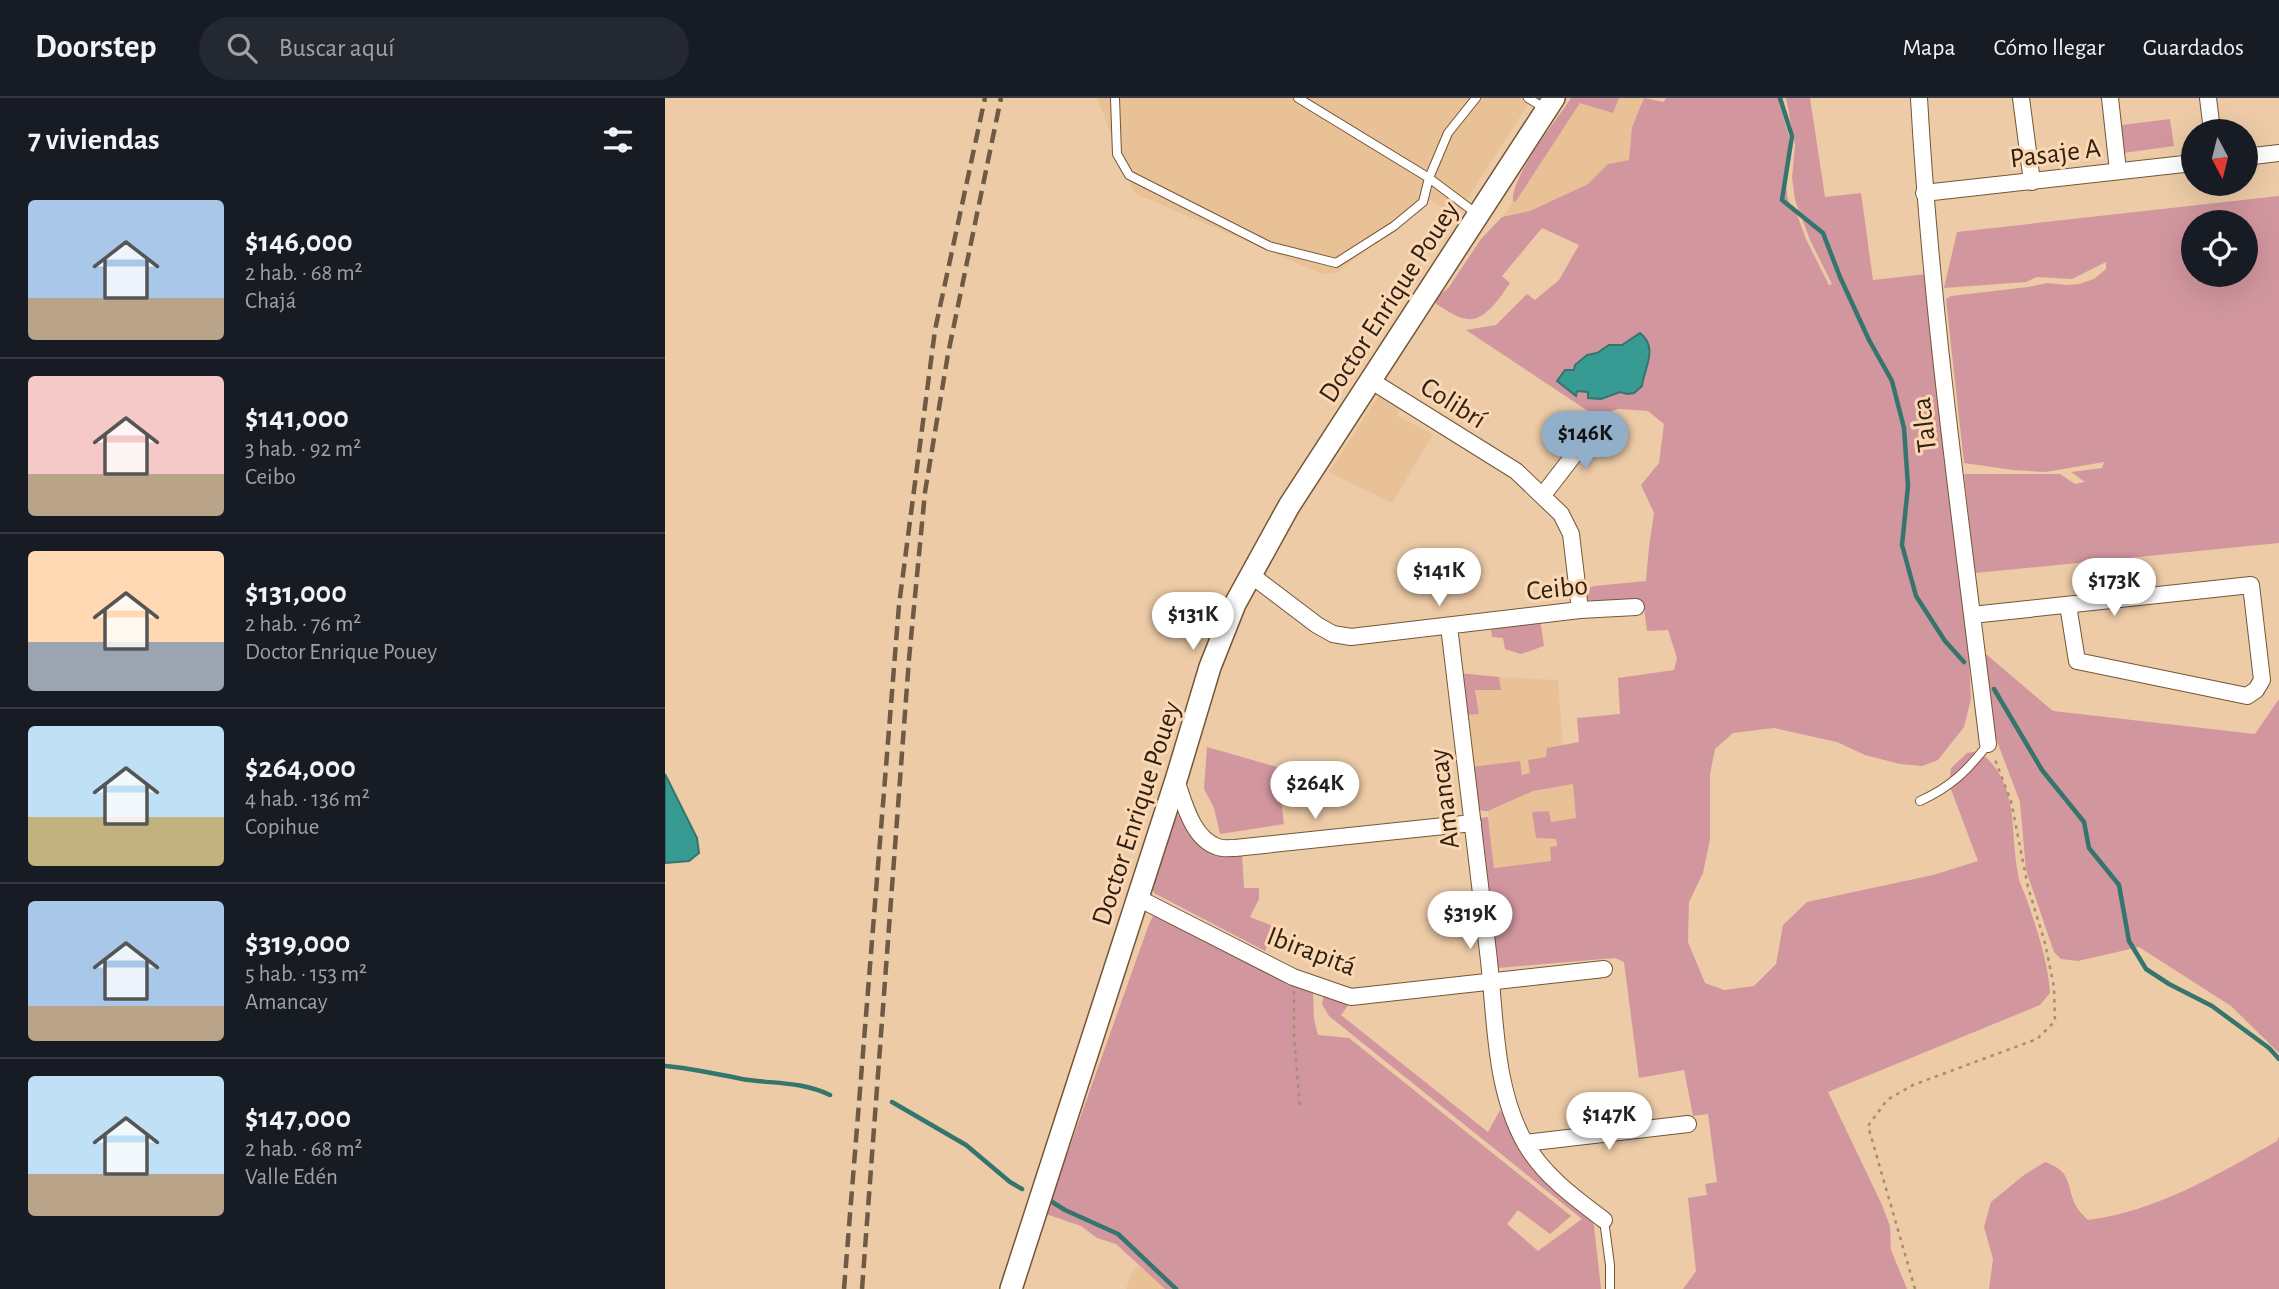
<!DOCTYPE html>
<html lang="es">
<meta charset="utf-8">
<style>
body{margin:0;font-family:"Alegreya Sans",sans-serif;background:#242831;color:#f1f3f6;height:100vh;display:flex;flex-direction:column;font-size:26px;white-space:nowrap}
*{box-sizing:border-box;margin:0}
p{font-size:23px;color:#9ea1a6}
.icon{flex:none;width:38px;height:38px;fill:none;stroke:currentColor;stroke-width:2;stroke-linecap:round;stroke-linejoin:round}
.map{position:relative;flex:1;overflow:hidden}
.side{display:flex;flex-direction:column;background:#171b24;width:665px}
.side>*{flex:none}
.needle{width:46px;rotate:173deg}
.buttons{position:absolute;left:1516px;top:21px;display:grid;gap:14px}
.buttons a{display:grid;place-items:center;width:77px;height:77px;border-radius:50%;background:#171b24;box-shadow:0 7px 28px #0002;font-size:35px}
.price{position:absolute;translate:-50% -60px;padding:0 16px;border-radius:24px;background:#fff;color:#222;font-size:23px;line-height:46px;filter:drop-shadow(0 2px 4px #0008)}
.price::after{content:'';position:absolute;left:50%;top:42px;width:21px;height:16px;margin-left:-10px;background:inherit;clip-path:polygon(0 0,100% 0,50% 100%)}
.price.selected{background:#91afc9;color:#111}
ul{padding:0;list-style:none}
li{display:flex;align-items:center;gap:21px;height:175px;padding:0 28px}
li+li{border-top:2px solid #363941}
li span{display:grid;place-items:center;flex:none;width:196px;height:140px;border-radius:7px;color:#555}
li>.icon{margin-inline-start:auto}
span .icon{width:84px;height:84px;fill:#fffc;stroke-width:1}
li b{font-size:30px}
h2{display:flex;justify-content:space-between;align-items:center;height:84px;padding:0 28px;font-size:30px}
header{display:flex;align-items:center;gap:42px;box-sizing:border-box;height:98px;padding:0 35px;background:#171b24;border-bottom:2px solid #363941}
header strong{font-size:33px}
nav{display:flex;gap:38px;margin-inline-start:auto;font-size:24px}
.search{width:490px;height:63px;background:#242831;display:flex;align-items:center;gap:18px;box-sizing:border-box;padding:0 24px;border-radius:38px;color:#9ea1a6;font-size:26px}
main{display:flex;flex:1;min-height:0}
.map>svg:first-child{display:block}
.built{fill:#e9c197}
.green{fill:#d2969f;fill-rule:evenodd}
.water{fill:#379a93;stroke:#34766d;stroke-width:2}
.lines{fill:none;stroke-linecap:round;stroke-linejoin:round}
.stream{stroke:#34766d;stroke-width:4.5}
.lane-casing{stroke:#745635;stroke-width:10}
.street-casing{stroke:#745635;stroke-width:18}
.secondary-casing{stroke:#745635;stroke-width:24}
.path{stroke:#a78d71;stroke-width:2.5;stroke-dasharray:3.5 5;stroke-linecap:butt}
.lane{stroke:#fff;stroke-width:8}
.street{stroke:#fff;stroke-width:16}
.secondary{stroke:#fff;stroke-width:21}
.rail{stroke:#6e5a45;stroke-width:4.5;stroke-dasharray:14 7;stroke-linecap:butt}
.labels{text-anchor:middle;stroke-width:6;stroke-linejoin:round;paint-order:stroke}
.street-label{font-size:28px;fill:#2e2113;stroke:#fbd8b3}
</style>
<header>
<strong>Doorstep</strong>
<div class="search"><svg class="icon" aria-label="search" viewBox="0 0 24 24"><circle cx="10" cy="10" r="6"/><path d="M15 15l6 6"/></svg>Buscar aquí</div>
<nav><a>Mapa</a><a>Cómo llegar</a><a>Guardados</a></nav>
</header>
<main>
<section class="side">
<h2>7 viviendas<svg class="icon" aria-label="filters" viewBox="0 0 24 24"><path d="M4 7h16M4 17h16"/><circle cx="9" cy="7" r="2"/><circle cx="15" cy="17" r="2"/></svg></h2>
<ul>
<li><span style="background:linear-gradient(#a9c7e8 70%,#b9a48a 0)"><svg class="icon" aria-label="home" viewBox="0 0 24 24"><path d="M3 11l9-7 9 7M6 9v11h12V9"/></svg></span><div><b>$146,000</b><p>2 hab. · 68 m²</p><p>Chajá</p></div></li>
<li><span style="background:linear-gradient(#f6c9c9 70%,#b9a48a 0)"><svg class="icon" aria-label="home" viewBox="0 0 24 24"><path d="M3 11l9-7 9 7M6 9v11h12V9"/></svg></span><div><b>$141,000</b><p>3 hab. · 92 m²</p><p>Ceibo</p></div></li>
<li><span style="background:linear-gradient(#ffd9b3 65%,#9aa5b1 0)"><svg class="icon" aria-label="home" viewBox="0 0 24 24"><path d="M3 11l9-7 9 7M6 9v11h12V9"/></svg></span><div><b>$131,000</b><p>2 hab. · 76 m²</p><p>Doctor Enrique Pouey</p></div></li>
<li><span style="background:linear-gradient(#bfe0f5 65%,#c2b280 0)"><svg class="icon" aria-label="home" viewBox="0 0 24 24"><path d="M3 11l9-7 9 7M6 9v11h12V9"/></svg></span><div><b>$264,000</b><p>4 hab. · 136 m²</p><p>Copihue</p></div></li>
<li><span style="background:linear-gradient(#a9c7e8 75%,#b9a48a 0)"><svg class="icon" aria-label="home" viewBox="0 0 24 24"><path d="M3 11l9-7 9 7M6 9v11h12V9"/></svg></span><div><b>$319,000</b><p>5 hab. · 153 m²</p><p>Amancay</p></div></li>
<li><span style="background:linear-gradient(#bfe0f5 70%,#b9a48a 0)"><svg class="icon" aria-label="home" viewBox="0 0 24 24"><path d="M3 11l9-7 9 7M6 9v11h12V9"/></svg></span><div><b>$147,000</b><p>2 hab. · 68 m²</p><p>Valle Edén</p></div></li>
</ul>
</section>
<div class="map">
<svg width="1614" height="1191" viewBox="0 0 1614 1191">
<rect width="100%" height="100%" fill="#edcba7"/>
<path class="built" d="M432 0H867L791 119 766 102 672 175 657 176 469 95Z
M954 0H979L967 29 964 62 943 66 923 86 865 113 837 119 848 104 851 103 915 5 948 14Z
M717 292 738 306 732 318 768 336 727 405 664 374Z
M834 579 893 582 898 647 882 650V659L863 662 866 675 857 677 855 663 806 669 799 617 810 592H835Z
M908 686 911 720 886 724 884 713 868 715 891 741 892 749H885L886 763 829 770 823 713 868 693Z
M473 1168 484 1174 500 1191H461L467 1175Z"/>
<path class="green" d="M906 0H954L948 15 915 5 851 103 848 104C845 79 891 23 906 0Z
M979 0 999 4 1001 0H1113L1124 39 1123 64 1120 82 1123 102 1133 119 1141 141 1164 187 1167 186 1145 142 1130 102 1127 80 1130 47 1121 0H1145L1160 99 1196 95 1208 182 1262 176 1302 525 1306 601 1299 629 1273 662 1257 668 1235 666 1200 657 1172 644 1109 630 1068 635 1050 651 1045 676V741L1038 775 1024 804 1023 844 1040 885 1059 892 1089 888 1111 866 1118 827 1142 804 1268 777 1313 763 1284 686 1286 670 1302 655 1314 653C1356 687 1344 730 1353 776 1354 785 1359 793 1362 802 1372 832 1383 863 1385 895L1375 907 1163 994 1217 1107 1225 1128 1226 1152 1242 1191H1018L1031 1173 1023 1100 1042 1097 1040 1086 1052 1084 1043 1016 1028 1018 1019 972 974 980 959 864 950 860 833 870 828 864 812 720 823 719 829 770 886 763 885 749 892 748 891 741 871 740 867 714 884 713 886 724 911 720 908 686 868 693 823 713H817L810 708 806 669 855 663 857 677 865 675 863 662 881 659 882 650 914 644 912 620 955 616 953 580 1009 572 1012 560 1003 532 982 533 979 510C957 496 936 510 914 498L916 493 929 488 981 483 984 449 989 415 976 387 994 365 999 326 983 313 953 311 932 319 801 232 831 227 862 196 870 202 894 182 914 147 877 130 837 178 845 185C837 197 820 224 802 221 792 220 780 211 771 206L770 201 784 189 816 141 837 119 865 113 923 86 943 66 964 62 967 29Z
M1505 21 1509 48 1458 55 1449 28Z
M1614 98V445L1310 475 1299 376H1395L1410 386 1420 384 1406 374 1437 370 1439 364 1381 374 1348 372 1299 365 1281 201 1286 198 1363 189 1382 185 1401 187 1414 186 1429 181 1441 171V164L1407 181 1372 179 1361 184 1279 190 1292 134ZM1528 124H1580V177H1528Z
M874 514 879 548 856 556 840 551 838 540 827 539 824 518Z
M1315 557H1322L1388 613 1590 636 1614 601V955L1566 908 1474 849 1413 863 1396 861 1389 854 1361 772 1355 704 1321 614Z
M793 575 834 579 836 592H810L814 616 799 617Z
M542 649 612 669 619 726 555 736 549 710 539 691Z
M510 717 519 718 523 728 577 755 579 790H594V801L585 819 610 829 600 853 489 795 487 790Z
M490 814 607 878 648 895 649 921 653 937 684 940 906 1118 885 1136 853 1112 842 1126 873 1153 917 1121 664 918 657 906 660 892 692 895 676 917 823 1034 835 1012 881 1080 926 1117 929 1128 936 1191H500L451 1146 432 1140 416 1128 381 1116 484 826Z
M1614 1038V1191H1324L1328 1161 1319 1129 1326 1104 1359 1077 1380 1064C1405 1073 1401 1082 1409 1104 1411 1110 1418 1117 1423 1122 1492 1113 1552 1077 1612 1043Z"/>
<path class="water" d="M975 235C994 250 979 270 977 288L969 295 962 296 955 294 936 301 923 300V294L912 293 911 298 892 283 900 272H909L910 267 922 257 932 255 944 247H957Z
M0 676 32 740 34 755 24 763 0 765Z"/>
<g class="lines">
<path class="stream" d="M1115 0 1127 38 1117 102 1158 135 1175 179 1204 242 1227 283 1239 330 1243 388 1237 447 1251 498 1280 543 1299 564
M1329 591 1377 672 1419 724 1424 750 1454 787 1464 843 1481 871 1504 886 1547 908 1604 950 1614 961
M0 968C26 970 51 976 77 981 108 986 135 983 165 997
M227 1004 301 1047 345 1084 357 1091
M384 1102 400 1112 453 1136 511 1191"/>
<g class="lane-casing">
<path id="lane" d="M450 0 452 56 464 77 604 148 671 165 729 128 758 104 764 80 783 35 811 0
M633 0 764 80 812 116
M863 0 881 11
M1255 703C1286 689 1303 672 1323 646
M939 1122 945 1167V1191"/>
</g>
<g class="street-casing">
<path id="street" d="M1254 0C1266 216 1297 431 1323 646
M1356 0 1367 84
M1445 0 1453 73
M1543 0 1547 33
M1580 59 1614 55
M1259 95 1528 65
M705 282 851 373 896 416 906 436 915 512
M878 397 932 327
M586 477 652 527 668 536 686 539 915 512 971 509
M1307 517 1586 487 1597 582 1591 592 1582 598 1412 563 1403 507
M784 528C797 636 810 745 823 854 831 918 828 988 860 1045 879 1078 910 1100 939 1122
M511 682C519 704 527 741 553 749 558 751 565 750 570 750L808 725
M473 800 628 879 686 899 939 871
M860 1045 1023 1026"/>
</g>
<g class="secondary-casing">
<path id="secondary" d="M346 1191 511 682 545 569 570 506 624 408 889 0"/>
</g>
<path class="path" d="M629 893V939L635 1009
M1250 1191 1203 1028 1222 1002 1248 987 1372 941 1390 923 1389 889 1380 845 1363 789 1346 703 1329 659"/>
<use href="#lane" class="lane"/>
<use href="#street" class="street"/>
<use href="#secondary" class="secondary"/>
<path class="rail" d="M179 1191 234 507 270 232 320 0
M197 1191 244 561 260 394 283 256 336 0"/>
</g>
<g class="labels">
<g class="street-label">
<text transform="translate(1390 54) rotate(-7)" y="10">Pasaje A</text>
<text transform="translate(723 203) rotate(-57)" y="10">Doctor Enrique Pouey</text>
<text transform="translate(789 304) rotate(32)" y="10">Colibrí</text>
<text transform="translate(1258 327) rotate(-97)" y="10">Talca</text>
<text transform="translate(892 489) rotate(-6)" y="10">Ceibo</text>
<text transform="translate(778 701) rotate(-97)" y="10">Amancay</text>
<text transform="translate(470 715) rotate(-72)" y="10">Doctor Enrique Pouey</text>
<text transform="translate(647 852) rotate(21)" y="10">Ibirapitá</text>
</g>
</g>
</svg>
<div class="buttons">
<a><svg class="needle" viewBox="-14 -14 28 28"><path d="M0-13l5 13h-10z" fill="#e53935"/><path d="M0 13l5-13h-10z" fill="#9ea1a6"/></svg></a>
<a><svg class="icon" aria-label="locate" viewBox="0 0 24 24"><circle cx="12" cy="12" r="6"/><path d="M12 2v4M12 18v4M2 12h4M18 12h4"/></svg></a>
</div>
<b class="price selected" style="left:920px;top:373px">$146K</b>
<b class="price" style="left:774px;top:510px">$141K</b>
<b class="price" style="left:1449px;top:520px">$173K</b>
<b class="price" style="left:528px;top:554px">$131K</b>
<b class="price" style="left:650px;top:723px">$264K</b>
<b class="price" style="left:805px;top:853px">$319K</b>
<b class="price" style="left:944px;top:1054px">$147K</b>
</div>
</main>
